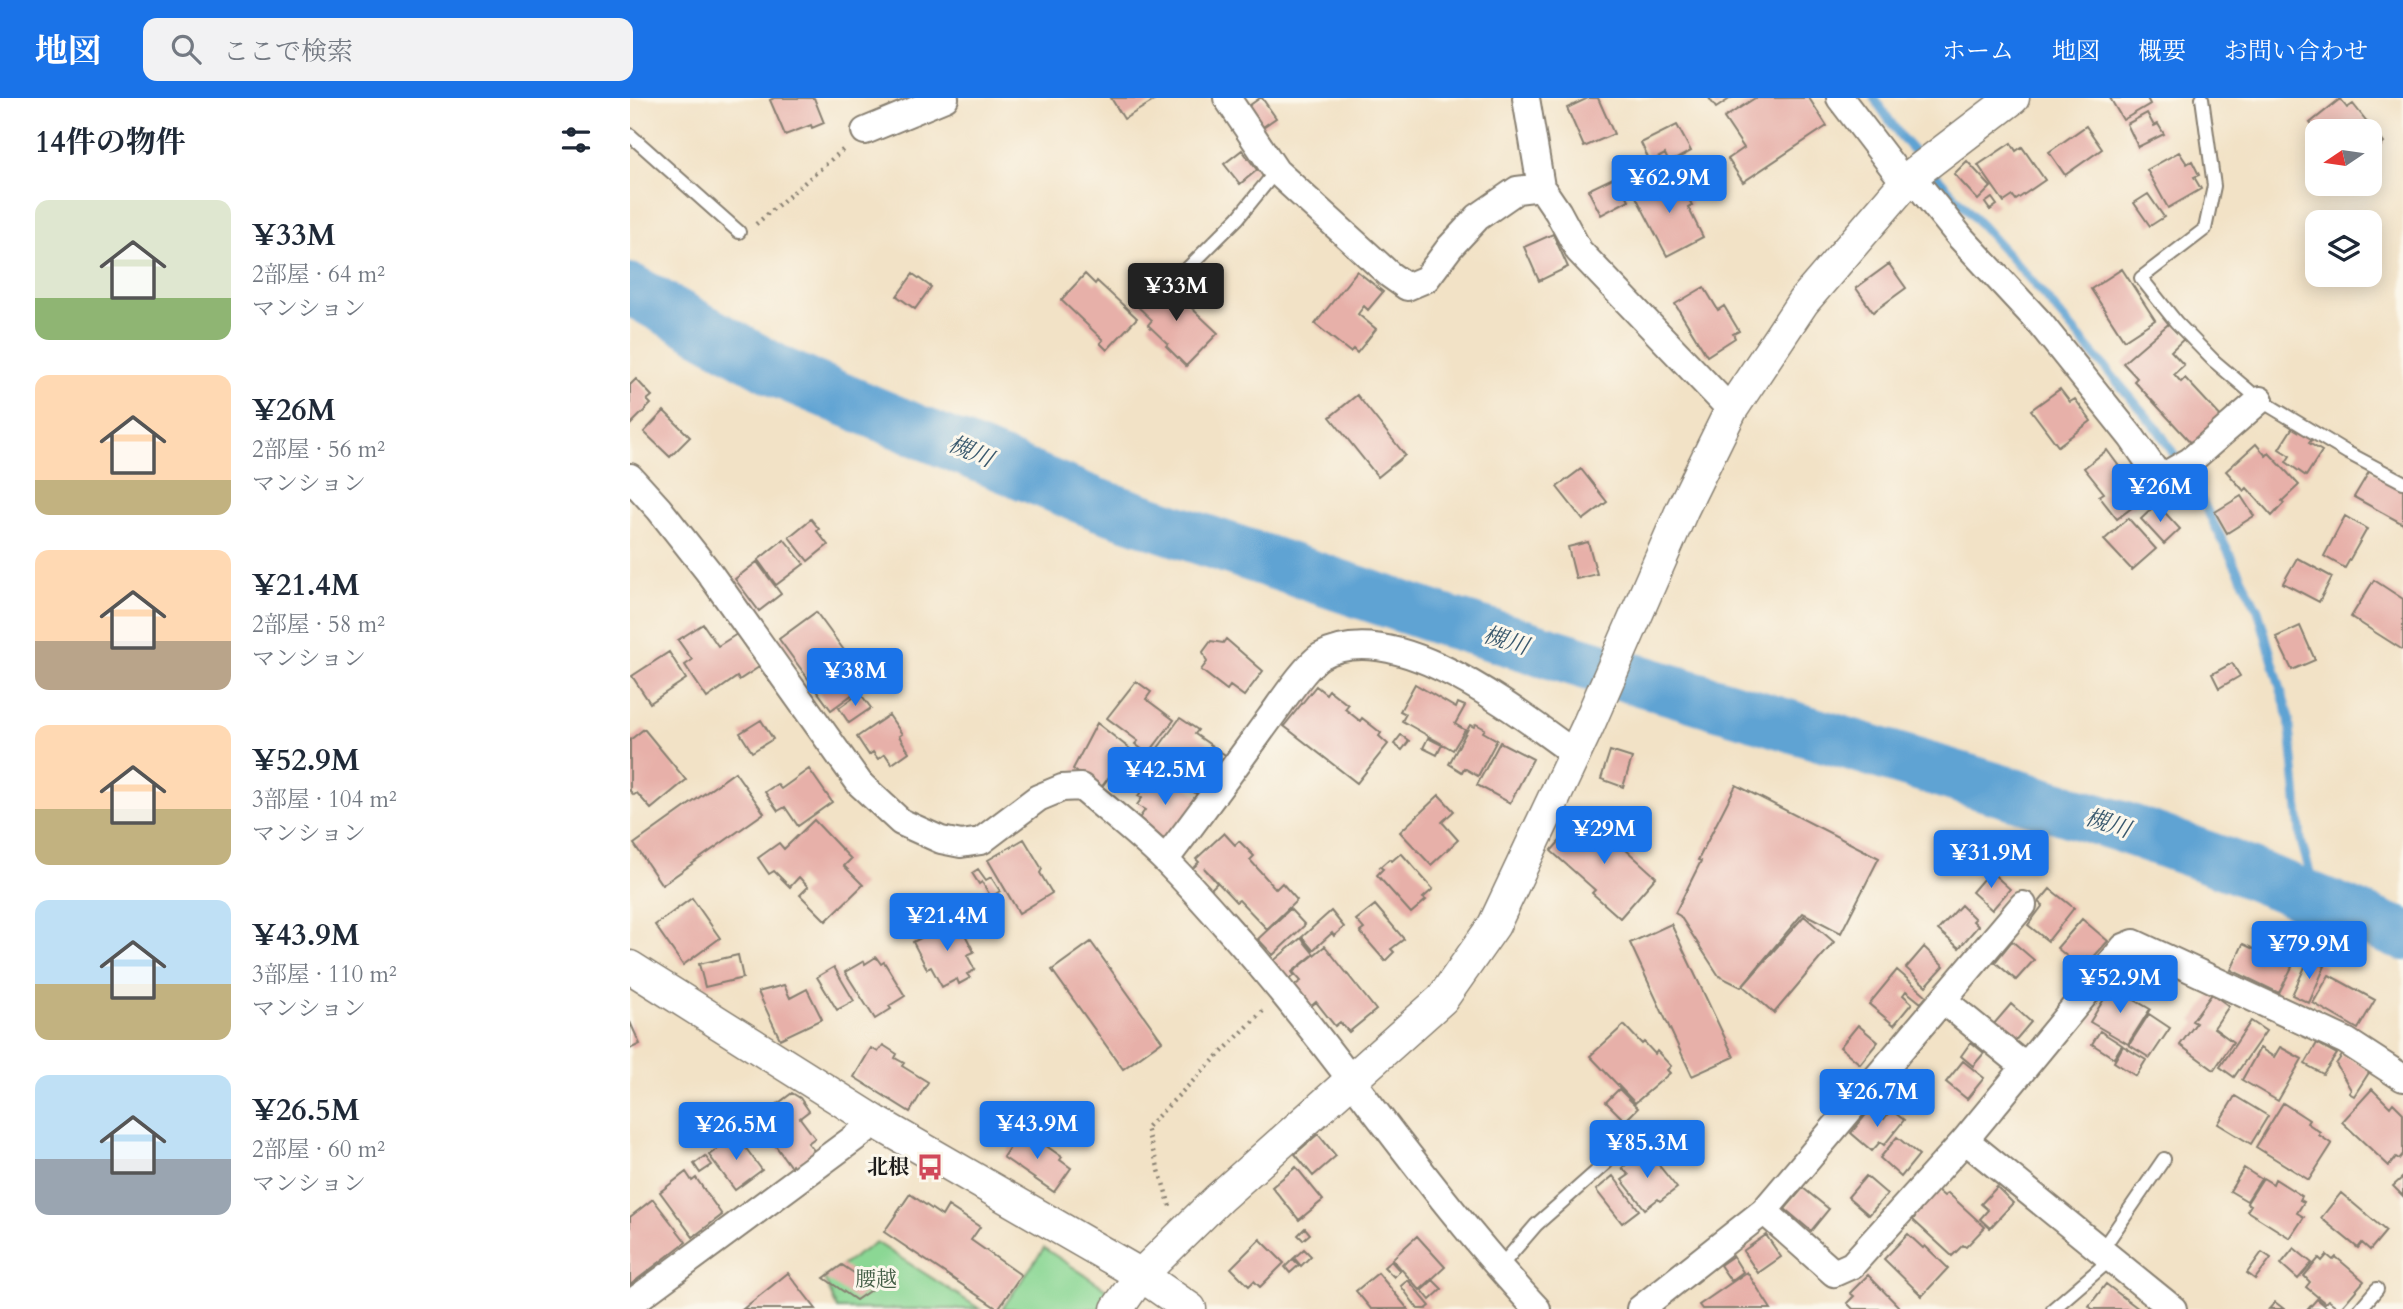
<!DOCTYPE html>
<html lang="ja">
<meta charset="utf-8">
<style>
body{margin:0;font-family:Cardo,"Noto Serif JP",serif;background:#f2f2f3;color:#1f2937;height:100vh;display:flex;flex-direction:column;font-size:26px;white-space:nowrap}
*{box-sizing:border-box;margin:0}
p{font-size:23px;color:#747a83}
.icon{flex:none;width:38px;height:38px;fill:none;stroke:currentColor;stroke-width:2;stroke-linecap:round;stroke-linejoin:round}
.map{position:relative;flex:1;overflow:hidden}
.details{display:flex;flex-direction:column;background:#fff;width:630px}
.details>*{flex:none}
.needle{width:46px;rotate:257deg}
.tools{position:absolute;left:1675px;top:21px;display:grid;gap:14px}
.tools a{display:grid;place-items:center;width:77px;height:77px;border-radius:14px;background:#fff;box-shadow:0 4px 18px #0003;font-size:35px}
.price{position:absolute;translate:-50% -60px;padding:0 16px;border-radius:7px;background:#1a73e8;color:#fff;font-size:23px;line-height:46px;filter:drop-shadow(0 2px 4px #0008)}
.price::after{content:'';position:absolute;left:50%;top:42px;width:21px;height:16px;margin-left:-10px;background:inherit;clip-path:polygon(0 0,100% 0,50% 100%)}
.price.selected{background:#222;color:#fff}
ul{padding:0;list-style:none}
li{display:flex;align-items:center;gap:21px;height:175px;padding:0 35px}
li span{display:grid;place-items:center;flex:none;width:196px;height:140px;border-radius:14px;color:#555}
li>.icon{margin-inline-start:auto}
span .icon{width:84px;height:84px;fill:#fffc;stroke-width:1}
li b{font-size:30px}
h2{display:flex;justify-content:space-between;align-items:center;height:84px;padding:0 35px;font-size:30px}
header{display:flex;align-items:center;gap:42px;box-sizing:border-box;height:98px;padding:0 35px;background:#1a73e8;color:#fff}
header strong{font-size:33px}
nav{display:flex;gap:38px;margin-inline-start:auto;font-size:24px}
.search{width:490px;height:63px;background:#f2f2f3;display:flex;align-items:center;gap:18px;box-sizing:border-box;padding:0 24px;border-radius:14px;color:#747a83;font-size:26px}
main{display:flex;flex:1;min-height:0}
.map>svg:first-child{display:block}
.green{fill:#8bd794;stroke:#547a58;stroke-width:2}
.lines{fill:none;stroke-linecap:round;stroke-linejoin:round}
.stream{stroke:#5ea3d3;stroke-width:9}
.river{stroke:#5ea3d3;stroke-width:52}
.building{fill:#e7b0a9}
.service-casing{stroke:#877f71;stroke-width:16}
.minor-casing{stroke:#877f71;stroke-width:30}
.tertiary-casing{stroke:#877f71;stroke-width:35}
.path{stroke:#877f71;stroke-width:4.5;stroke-dasharray:2 5;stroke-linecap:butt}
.service{stroke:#fff;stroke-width:12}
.minor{stroke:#fff;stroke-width:26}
.tertiary{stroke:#fff;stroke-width:32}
.labels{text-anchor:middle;stroke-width:6;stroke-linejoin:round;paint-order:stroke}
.poi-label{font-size:21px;font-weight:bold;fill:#1c1c1c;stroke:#fbf7ec;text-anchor:end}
.park-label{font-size:21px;fill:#435d46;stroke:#fbf7ec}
.water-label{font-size:23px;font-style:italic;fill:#3a596e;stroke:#fbf7ec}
</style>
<header>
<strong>地図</strong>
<div class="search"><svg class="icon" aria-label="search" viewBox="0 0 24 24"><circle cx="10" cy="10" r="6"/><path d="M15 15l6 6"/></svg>ここで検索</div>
<nav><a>ホーム</a><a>地図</a><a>概要</a><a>お問い合わせ</a></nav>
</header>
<main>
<section class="details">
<h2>14件の物件<svg class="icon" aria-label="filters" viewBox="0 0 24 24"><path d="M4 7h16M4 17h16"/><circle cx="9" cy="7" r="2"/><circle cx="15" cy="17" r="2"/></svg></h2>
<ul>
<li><span style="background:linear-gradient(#dfe7d0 70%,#8fb573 0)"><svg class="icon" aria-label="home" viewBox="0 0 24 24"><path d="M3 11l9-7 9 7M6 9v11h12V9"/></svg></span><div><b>¥33M</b><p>2部屋 · 64 m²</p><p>マンション</p></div></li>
<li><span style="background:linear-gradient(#ffd9b3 75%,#c2b280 0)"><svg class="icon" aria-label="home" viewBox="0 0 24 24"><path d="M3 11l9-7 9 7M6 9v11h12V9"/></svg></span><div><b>¥26M</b><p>2部屋 · 56 m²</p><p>マンション</p></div></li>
<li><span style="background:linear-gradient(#ffd9b3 65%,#b9a48a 0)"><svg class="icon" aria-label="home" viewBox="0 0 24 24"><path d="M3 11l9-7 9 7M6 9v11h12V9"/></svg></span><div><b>¥21.4M</b><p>2部屋 · 58 m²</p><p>マンション</p></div></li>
<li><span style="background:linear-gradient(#ffd9b3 60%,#c2b280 0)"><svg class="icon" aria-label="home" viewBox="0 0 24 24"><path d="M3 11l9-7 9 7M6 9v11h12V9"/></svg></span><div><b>¥52.9M</b><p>3部屋 · 104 m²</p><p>マンション</p></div></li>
<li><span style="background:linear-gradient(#bfe0f5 60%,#c2b280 0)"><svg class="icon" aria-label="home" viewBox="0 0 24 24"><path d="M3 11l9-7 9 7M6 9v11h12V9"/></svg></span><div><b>¥43.9M</b><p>3部屋 · 110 m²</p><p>マンション</p></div></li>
<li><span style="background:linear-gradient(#bfe0f5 60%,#9aa5b1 0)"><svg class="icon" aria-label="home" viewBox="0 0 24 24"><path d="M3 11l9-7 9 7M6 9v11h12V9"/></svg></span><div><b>¥26.5M</b><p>2部屋 · 60 m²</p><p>マンション</p></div></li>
</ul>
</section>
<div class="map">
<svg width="1773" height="1211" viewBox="0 0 1773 1211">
<rect width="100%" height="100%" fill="#fbf7ec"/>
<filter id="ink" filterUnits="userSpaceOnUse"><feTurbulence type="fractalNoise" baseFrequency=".0143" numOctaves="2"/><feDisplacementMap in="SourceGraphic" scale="14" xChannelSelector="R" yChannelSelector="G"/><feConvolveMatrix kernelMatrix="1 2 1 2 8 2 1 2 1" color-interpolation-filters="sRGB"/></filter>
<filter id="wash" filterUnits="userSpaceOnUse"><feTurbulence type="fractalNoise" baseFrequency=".00686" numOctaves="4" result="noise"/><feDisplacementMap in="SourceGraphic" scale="28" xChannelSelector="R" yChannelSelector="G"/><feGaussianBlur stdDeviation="1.57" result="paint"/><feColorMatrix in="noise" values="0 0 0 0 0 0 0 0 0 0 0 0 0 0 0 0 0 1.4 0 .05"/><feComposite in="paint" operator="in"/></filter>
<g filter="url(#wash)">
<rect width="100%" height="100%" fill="#f2e2c6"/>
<path class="green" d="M246 1144 350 1211H207L194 1180Z
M414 1150 484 1196 473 1211H372Z"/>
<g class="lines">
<path class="stream" d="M1244 0 1271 39 1393 173 1529 333 1565 389 1628 512 1659 620 1671 743 1688 802"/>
<path class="river" d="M0 191 151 275 295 336 467 406 809 521 1492 729 1602 768 1773 837"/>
</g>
<g id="blocks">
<path class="building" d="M144 0H184L194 25 182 30 181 27 155 37 140 2Z
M481 0H523L525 2 494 21Z
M630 0H632L646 20 627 33 613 12Z
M958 0H968L984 36 954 49 937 10Z
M1079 0H1101L1086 10Z
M1125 0H1179L1197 28 1113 84 1098 61 1114 50 1094 20Z
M1480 0H1517L1520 6 1493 22Z
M1710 1 1717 10 1723 6 1754 45 1740 57V33H1687L1680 25Z
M1517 15 1524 28 1528 26 1534 36 1508 49 1497 26Z
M1047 27 1061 53 1039 65 1035 56 1020 64 1011 45Z
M1456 28 1472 51 1435 77 1419 54Z
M1381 45 1386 53 1392 49 1415 82 1386 102 1383 98 1374 104 1348 67Z
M612 52 627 72 610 86 594 66Z
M1549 54 1557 66 1562 63 1569 77 1564 79 1571 91 1538 110 1517 72Z
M1337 63 1361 89 1348 102 1324 76Z
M987 78 999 102 971 117 958 92Z
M1030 81 1034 88 1043 83 1048 93 1053 90 1062 107 1058 109 1073 139 1037 158 1004 95Z
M1518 96 1534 119 1520 128 1504 105Z
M1362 100 1367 107 1360 112 1355 105Z
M923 136 938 169 909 183 894 149Z
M1259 166 1276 190 1243 214 1226 190Z
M1492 171 1525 222 1494 242 1461 191Z
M727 173 753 194 738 212 734 208 728 216 746 231 727 255 723 251 720 254 685 226Z
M283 176 301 189 285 211 267 198Z
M455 176 465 186 467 183 507 220 477 252 470 245 473 242 431 202Z
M535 185 588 235 556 268 536 248 538 246 518 227 522 222 504 205 520 189 526 194Z
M1074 189 1088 212 1094 208 1109 233 1103 236 1105 240 1077 258 1045 206Z
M1542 223 1556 239 1541 253 1554 267 1544 276 1551 284 1555 280 1594 322 1565 349 1504 283 1507 280 1493 265Z
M6 281 22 298 17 302 21 306 0 327V287Z
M1430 291 1440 304 1445 301 1461 323 1428 348 1401 312Z
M727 297 775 357 748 379 700 319Z
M34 313 60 339 40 359 14 334Z
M1663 329 1682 341 1679 345 1692 353 1676 378 1656 364 1660 358 1649 351Z
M1626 346 1636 358 1639 355 1669 387 1652 403 1654 405 1642 418 1617 390 1614 393 1596 373Z
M1477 352 1494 375 1508 364 1526 388 1514 396 1516 399 1487 421 1469 398 1474 395 1454 370Z
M951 371 977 404 953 422 927 389Z
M1740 372 1773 390V426L1724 399Z
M1611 398 1624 418 1597 435 1585 414Z
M1527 406 1550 431 1534 446 1511 421Z
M1715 418 1737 431 1715 470 1694 458Z
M1498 420 1526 451 1502 472 1474 442Z
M181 421 189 431 187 433 198 447 178 463 159 439Z
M154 441 174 466 146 487 128 462Z
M958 444 967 476 946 481 938 449Z
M1667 460 1702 479 1689 504 1653 485Z
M127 464 151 496 129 513 105 481Z
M1744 482 1773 501V552L1721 519Z
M186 514 238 585 201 612 149 541Z
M73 526 88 548 107 536 129 569 109 582 107 579 77 600 55 567 62 562 48 542Z
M1670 528 1685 562 1662 572 1646 539Z
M596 541 633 573 614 598 600 588 597 592 571 572 577 564 573 554 581 543 593 545Z
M39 554 56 581 20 605 2 578Z
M1602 565 1610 578 1589 590 1582 576Z
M506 583 521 594 516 601 544 622 518 656 505 646 508 643 477 620Z
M785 586 826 610 828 605 835 608 825 626 835 632 823 652 772 623 776 616 770 613Z
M686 588 696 596 699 592 718 607 715 611 730 623 732 620 751 635 749 638 758 646 727 685 654 628Z
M230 595 241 610 219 625 209 610Z
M259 617 272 636 269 638 279 654 262 666 255 656 248 661 243 654 239 657 227 639Z
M550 620 568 632 565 636 601 661 576 696 535 667 538 663 525 654Z
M131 622 143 641 122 654 110 635Z
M467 625 500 651 470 691 443 671Z
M846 626 855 631 853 634 867 642 848 678 834 670 832 674 819 666 840 627 844 629Z
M14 631 56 682 21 711 7 695 4 697 0 693V642Z
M771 637 779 643 772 652 764 646Z
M798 640 812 647 807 657 793 650Z
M870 644 903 661 880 705 847 687Z
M980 653 1002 660 993 689 971 681Z
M179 671 202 704 168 728 155 709 148 713 135 694 147 686 151 691Z
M534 672 572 700 535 748 505 726 515 712 507 707 512 700 508 698 525 675 529 678Z
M105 674 134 715 32 787 4 746Z
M1106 687 1249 760 1211 835 1173 815 1111 889 1089 878 1050 818 1045 815 1071 763 1068 762Z
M809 697 824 713 812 724 828 742 801 767 770 734Z
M952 718 970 734 973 731 1026 779 990 820 962 795 965 792 921 753Z
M184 722 221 761 214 768 233 787 196 823 170 797 178 789 169 779 160 789 144 773 139 776 128 760 149 745 154 751Z
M594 735 605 747 609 743 624 758 620 762 646 791 652 785 667 802 637 831 609 802 606 804 574 770 587 785 580 792 561 772 569 764 566 761Z
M394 741 412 771 410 775 422 795 389 815 358 762Z
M771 755 803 791 793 800 796 802 781 815 747 777 753 771 750 769 759 761 762 763Z
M348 771 356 782 361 779 370 793 361 799 352 784 349 786 342 775Z
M1360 773 1380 791 1362 812 1342 794Z
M1420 791 1444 810 1418 843 1398 827 1413 807 1409 804Z
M62 800 90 840 53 867 25 827Z
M745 807 774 841 761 851 764 854 755 863 730 834 734 831 726 822Z
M1331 807 1345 821 1343 823 1348 828 1329 850 1308 832Z
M660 811 675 827 643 857 628 841Z
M701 813 714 829 704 838 702 835 683 852 672 839Z
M1174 818 1204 844 1144 915 1113 888Z
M327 821 344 854 337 857 345 872 337 876 340 880 329 886 327 881 312 889 301 869 297 871 283 844Z
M1452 821 1478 843 1461 862 1457 859 1450 869 1427 850Z
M1041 826 1104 959 1062 978 1000 845Z
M671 840 684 856 662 874 664 877 657 883 641 865Z
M1382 843 1404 862 1386 882 1365 864Z
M461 844 532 943 493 971 422 872Z
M1613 846 1662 869 1649 895 1601 872Z
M695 848 746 912 719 934 710 924 705 928 686 904 680 909 664 888 671 883 663 874Z
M1294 849 1314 868 1296 888 1276 870Z
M108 857 113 880 75 889 69 866Z
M246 859 251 866 254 864 275 898 259 908 261 911 245 921 215 874 234 863 235 866Z
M1679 860 1695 868 1679 905 1662 897Z
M204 869 224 903 207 912 187 879Z
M1267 872 1297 898 1291 905 1276 893 1273 897 1282 905 1264 927 1239 906Z
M1699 877 1745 902 1728 931 1683 905Z
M154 887 160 900 177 891 192 921 150 941 128 894Z
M1482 888 1492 894 1495 891 1505 897 1503 901 1520 911 1498 946 1460 924Z
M1582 896 1599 908 1584 930 1603 944 1584 972 1550 947 1566 925 1562 923Z
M1381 906 1401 924 1383 945 1363 927Z
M1519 916 1540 930 1520 960 1499 947Z
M1621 923 1636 933 1604 979 1590 969Z
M0 924 10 946 0 951Z
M994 927 1012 946 1014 944 1025 956 1027 953 1041 968 1037 972 1040 975 1005 1005 960 958Z
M1228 927 1248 944 1230 966 1210 949Z
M1470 933 1492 947 1484 960 1462 946Z
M1341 944 1354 955 1343 968 1331 958Z
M1687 945 1707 956 1693 976 1675 966Z
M253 947 267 956 265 960 274 965 272 968 298 984 280 1014 224 979 241 950 248 954Z
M1493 948 1516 962 1506 978 1484 964Z
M1650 949 1672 961 1648 1003 1612 982 1630 950 1644 959Z
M1713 956 1740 973 1724 998 1719 995 1721 992 1706 966Z
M1333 963 1354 980 1337 1001 1316 984Z
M1272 975 1293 993 1275 1014 1254 997Z
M989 991 1008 1010 995 1023 976 1004Z
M1742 991 1760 1009 1763 1005 1773 1015V1056L1769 1061 1766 1059 1759 1068 1712 1024Z
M162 995 170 1000 179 1013 170 1020 185 1040 178 1045 186 1055 164 1070 162 1067 160 1068 133 1030 148 1019 142 1010Z
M1605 998 1638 1018 1621 1046 1588 1026Z
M1653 1005 1679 1022 1677 1025 1690 1034 1689 1037 1702 1046 1679 1082 1626 1049Z
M1261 1012 1274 1022 1254 1047 1250 1044 1242 1053 1221 1035 1238 1014 1247 1021 1250 1018 1254 1021Z
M392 1031 432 1059 430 1062 441 1070 424 1094 373 1059Z
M688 1036 706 1058 683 1078 665 1056Z
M106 1037 132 1072 105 1092 79 1057Z
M1267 1039 1289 1057 1271 1079 1250 1060Z
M1013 1053 1020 1062 1023 1060 1047 1090 1030 1103 1028 1101 1015 1111 992 1082 999 1077 992 1070Z
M75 1058 82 1067 70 1075 64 1066Z
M666 1069 693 1102 669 1122 642 1089Z
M1614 1070 1631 1081 1617 1103 1600 1093Z
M56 1074 62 1083 66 1080 92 1117 63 1139 30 1094Z
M983 1078 1009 1112 992 1125 966 1092Z
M1236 1078 1257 1096 1239 1117 1218 1099Z
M1773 1079V1098L1763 1088Z
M1633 1080 1643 1086 1645 1081 1672 1098 1670 1102 1674 1104 1667 1115 1674 1119 1660 1140 1617 1113 1621 1107 1617 1105Z
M1367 1089 1383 1105 1360 1130 1350 1121 1358 1112 1351 1106Z
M1173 1090 1199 1111 1181 1133 1155 1111Z
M1307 1092 1314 1098 1318 1095 1355 1129 1336 1149 1333 1147 1322 1158 1283 1122 1285 1119 1283 1117Z
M1711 1095 1756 1133 1740 1152 1732 1145 1728 1150 1691 1120Z
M280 1096 312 1118 318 1108 350 1129 341 1142 391 1177 368 1211 254 1134Z
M23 1101 56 1144 0 1187V1119Z
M675 1130 680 1136 673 1142 668 1137Z
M1278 1136 1293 1150 1295 1148 1318 1170 1292 1198 1254 1161Z
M1136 1137 1151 1159 1128 1175 1113 1153Z
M787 1138 815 1169 790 1192 762 1161Z
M630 1141 654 1165 630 1189 624 1183 619 1188 601 1170Z
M1664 1150 1682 1165 1668 1181 1651 1166Z
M674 1151 681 1158 671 1168 664 1160Z
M1632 1154 1641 1160 1625 1181 1617 1175Z
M1697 1157 1703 1162 1706 1159 1734 1183 1710 1211 1698 1202 1695 1205 1676 1189 1680 1184 1674 1178 1689 1160 1692 1163Z
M1103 1158 1113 1174 1101 1183 1090 1167Z
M663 1161 669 1167 660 1175 655 1169Z
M761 1163 770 1173 764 1179 754 1169Z
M212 1167 245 1189 226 1202 194 1180Z
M1117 1174 1141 1211H1072L1069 1207Z
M158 1175 186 1211H113Z
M748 1175 778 1211H741L726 1193Z
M1238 1177 1271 1211H1223L1217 1205 1224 1198 1220 1195Z
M778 1182 800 1208 796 1211H788L771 1188Z
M803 1182 812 1191 800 1202 792 1192Z
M1476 1186 1509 1211H1462L1459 1208Z
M1687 1201 1699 1211H1678Z
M1645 1204 1654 1211H1639Z"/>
</g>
</g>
<g filter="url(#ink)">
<use href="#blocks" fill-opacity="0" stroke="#877f71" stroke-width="2"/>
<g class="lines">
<g class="service-casing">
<path id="service" d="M1572 0 1584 88 1575 131 1511 180 1546 224 1584 263 1630 302 1718 355 1773 384
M0 37 109 134
M527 179 556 172 608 120 646 73
M1471 1153 1534 1061
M869 1170 906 1127 976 1065
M1423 1211 1480 1162
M1730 1211 1747 1191"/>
</g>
<g class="minor-casing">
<path id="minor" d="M597 0 646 73 760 177 777 189 796 181 820 149 848 119 887 92 911 89
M896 0 911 89 928 114 949 153 1101 312
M1210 0 1275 85
M235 33 315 0
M1281 78 1331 140 1410 225 1502 340 1530 380 1560 363 1630 302
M0 379 29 411 78 473 230 686 271 724 311 742 331 746 351 743 408 700 432 690 451 689C479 713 509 736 535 762 561 788 586 817 610 844 714 963 799 1096 907 1211
M535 762C571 715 605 668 640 620 651 605 676 567 691 558 765 517 886 614 944 655
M1313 902 1394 968
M1335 1042 1543 1211
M1134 1113 1204 1175 1222 1167 1335 1042 1494 849 1504 845 1716 943 1773 980
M0 1206 246 1024
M1010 1211 1134 1113 1393 807"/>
</g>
<g class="tertiary-casing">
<path id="tertiary" d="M0 869 246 1024 511 1177 560 1211
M487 1211 511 1177 589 1100 812 901 864 827 957 630 1052 412 1101 312 1173 204 1281 78 1383 0"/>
</g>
<path class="path" d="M126 126 215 50
M540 1108 516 1030 633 913"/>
<use href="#service" class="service"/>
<use href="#minor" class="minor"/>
<use href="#tertiary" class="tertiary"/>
</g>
</g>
<defs>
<g id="bus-bare" transform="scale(2.1)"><path d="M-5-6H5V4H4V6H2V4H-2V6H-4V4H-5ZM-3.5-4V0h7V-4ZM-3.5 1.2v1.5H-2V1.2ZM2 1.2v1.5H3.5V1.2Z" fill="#d1495b" stroke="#fbf7ec" stroke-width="2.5" paint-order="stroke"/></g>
</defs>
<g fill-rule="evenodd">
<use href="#bus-bare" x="300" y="1069"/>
</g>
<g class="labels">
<g class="poi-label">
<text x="279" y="1076">北根</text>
</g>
<g class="park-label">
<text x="246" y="1188">腰越</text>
</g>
<g class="water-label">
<text transform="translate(341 353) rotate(23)" y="8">槻川</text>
<text transform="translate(876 542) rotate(17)" y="8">槻川</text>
<text transform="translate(1478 725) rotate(18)" y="8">槻川</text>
</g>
</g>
</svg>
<div class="tools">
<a><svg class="needle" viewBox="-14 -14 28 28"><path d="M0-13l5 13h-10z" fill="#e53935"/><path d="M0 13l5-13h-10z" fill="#747a83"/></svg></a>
<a><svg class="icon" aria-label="layers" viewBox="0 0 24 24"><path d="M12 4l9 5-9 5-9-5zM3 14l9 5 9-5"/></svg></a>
</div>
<b class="price" style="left:1039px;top:117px">¥62.9M</b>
<b class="price selected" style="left:546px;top:225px">¥33M</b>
<b class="price" style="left:1530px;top:426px">¥26M</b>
<b class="price" style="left:225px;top:610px">¥38M</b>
<b class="price" style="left:535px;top:709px">¥42.5M</b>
<b class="price" style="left:974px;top:768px">¥29M</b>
<b class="price" style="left:1361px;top:792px">¥31.9M</b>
<b class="price" style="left:317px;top:855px">¥21.4M</b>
<b class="price" style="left:1679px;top:883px">¥79.9M</b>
<b class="price" style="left:1490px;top:917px">¥52.9M</b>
<b class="price" style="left:1247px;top:1031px">¥26.7M</b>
<b class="price" style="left:407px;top:1063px">¥43.9M</b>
<b class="price" style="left:106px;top:1064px">¥26.5M</b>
<b class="price" style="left:1017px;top:1082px">¥85.3M</b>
</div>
</main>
